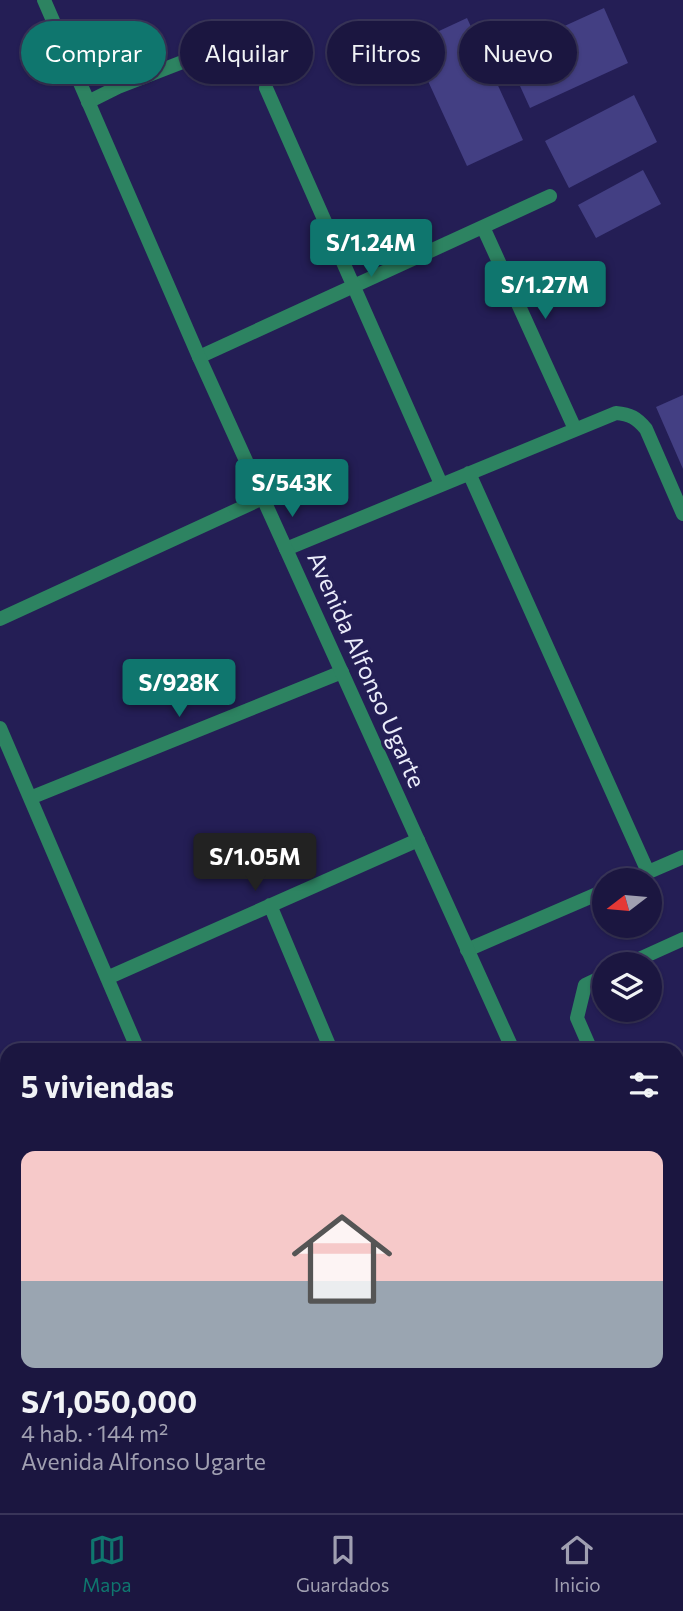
<!DOCTYPE html>
<html lang="es">
<meta charset="utf-8">
<style>
body{margin:0;font-family:Commissioner,sans-serif;background:#28234b;color:#f1f3f6;height:100vh;display:flex;flex-direction:column;font-size:26px;white-space:nowrap}
*{box-sizing:border-box;margin:0}
p{font-size:23px;color:#a09fb1}
.icon{flex:none;width:38px;height:38px;fill:none;stroke:currentColor;stroke-width:2;stroke-linecap:round;stroke-linejoin:round}
.map{position:relative;flex:1;overflow:hidden}
.side{position:absolute;left:0px;top:1043px;width:684px;height:471px;display:flex;flex-direction:column;background:#1b1640;border-radius:21px 21px 0 0;box-shadow:0 2px 5px #0004,0 0 0 2px #393559}
.side>*{flex:none}
.hud{position:absolute;left:21px;top:21px;width:642px;height:63px;display:flex;gap:14px}
.needle{width:46px;rotate:254deg}
.buttons{position:absolute;left:592px;top:868px;display:grid;gap:14px}
.buttons a{display:grid;place-items:center;width:70px;height:70px;border-radius:50%;background:#1b1640;box-shadow:0 2px 5px #0004,0 0 0 2px #393559;font-size:35px}
.price{position:absolute;translate:-50% -60px;padding:0 16px;border-radius:7px;background:#0f766e;color:#fff;font-size:23px;line-height:46px;filter:drop-shadow(0 2px 4px #0008)}
.price::after{content:'';position:absolute;left:50%;top:42px;width:21px;height:16px;margin-left:-10px;background:inherit;clip-path:polygon(0 0,100% 0,50% 100%)}
.price.selected{background:#222;color:#fff}
ul{padding:0;list-style:none}
li{display:grid;align-content:center;gap:14px;height:371px;padding:0 21px}
li span{display:grid;place-items:center;height:217px;border-radius:14px;color:#555}
li>.icon{margin-inline-start:auto}
span .icon{width:126px;height:126px;fill:#fffc;stroke-width:1}
li b{font-size:30px}
h2{display:flex;justify-content:space-between;align-items:center;height:84px;padding:0 21px;font-size:30px}
.pill{padding:0 24px;border-radius:32px;background:#1b1640;box-shadow:0 2px 5px #0004,0 0 0 2px #393559;font-size:24px;line-height:63px}
.pill.selected{background:#0f766e;color:#fff}
.tabs{display:flex;justify-content:space-around;align-items:center;height:98px;border-top:2px solid #393559;background:#1b1640;font-size:19px;color:#a09fb1}
.tabs a{display:grid;justify-items:center;gap:4px}
.tabs .selected{color:#0f766e}
.map>svg:first-child{display:block}
.pitch{fill:#433f83}
.lines{fill:none;stroke-linecap:round;stroke-linejoin:round}
.service{stroke:#2d8361;stroke-width:14}
.minor{stroke:#2d8361;stroke-width:14}
.tertiary{stroke:#2d8361;stroke-width:14}
.labels{text-anchor:middle;stroke-width:7;stroke-linejoin:round;paint-order:stroke}
.street-label{font-size:24px;fill:#ebecfa;stroke:#241e55}
</style>
<div class="map">
<svg width="683" height="1513" viewBox="0 0 683 1513">
<rect width="100%" height="100%" fill="#241e55"/>
<path class="pitch" d="M604 8 628 63 530 108 505 53Z
M467 18 523 140 467 166 411 44Z
M634 95 657 142 569 188 545 141Z
M643 170 661 204 596 238 578 205Z
M683 395V469L656 407Z
M11 1507H76L79 1513H0Z"/>
<g class="lines">
<path class="service" d="M88 102 118 87 273 27
M628 964 683 939
M591 1050 577 1018 585 985 604 976
M677 1246 683 1259"/>
<path class="minor" d="M266 88 441 484
M483 227 575 429
M199 357 550 196
M469 473 648 872
M286 549 616 413C630 414 637 418 646 429L683 514
M0 619 263 498
M0 728 138 1050
M30 798 342 672
M630 880 683 857
M270 905 331 1050
M467 950 604 891
M107 978 418 840
M0 1474 7 1471
M271 1507 273 1513
M323 1513 337 1507"/>
<path class="tertiary" d="M44 0 199 357 513 1050
M677 1414 683 1426"/>
</g>
<g class="labels">
<g class="street-label">
<text transform="translate(366 670) rotate(66)" y="8">Avenida Alfonso Ugarte</text>
</g>
</g>
</svg>
<div class="buttons">
<a><svg class="needle" viewBox="-14 -14 28 28"><path d="M0-13l5 13h-10z" fill="#e53935"/><path d="M0 13l5-13h-10z" fill="#a09fb1"/></svg></a>
<a><svg class="icon" aria-label="layers" viewBox="0 0 24 24"><path d="M12 4l9 5-9 5-9-5zM3 14l9 5 9-5"/></svg></a>
</div>
<b class="price" style="left:371px;top:279px">S/1.24M</b>
<b class="price" style="left:545px;top:321px">S/1.27M</b>
<b class="price" style="left:292px;top:519px">S/543K</b>
<b class="price" style="left:179px;top:719px">S/928K</b>
<b class="price selected" style="left:255px;top:893px">S/1.05M</b>
<div class="hud">
<a class="pill selected">Comprar</a>
<a class="pill">Alquilar</a>
<a class="pill">Filtros</a>
<a class="pill">Nuevo</a>
</div>
<section class="side">
<h2>5 viviendas<svg class="icon" aria-label="filters" viewBox="0 0 24 24"><path d="M4 7h16M4 17h16"/><circle cx="9" cy="7" r="2"/><circle cx="15" cy="17" r="2"/></svg></h2>
<ul>
<li><span style="background:linear-gradient(#f6c9c9 60%,#9aa5b1 0)"><svg class="icon" aria-label="home" viewBox="0 0 24 24"><path d="M3 11l9-7 9 7M6 9v11h12V9"/></svg></span><div><b>S/1,050,000</b><p>4 hab. · 144 m²</p><p>Avenida Alfonso Ugarte</p></div></li>
</ul>
</section>
</div>
<nav class="tabs">
<a class="selected"><svg class="icon" aria-label="map" viewBox="0 0 24 24"><path d="M3 6l6-2 6 2 6-2v14l-6 2-6-2-6 2zM9 4v14M15 6v14"/></svg>Mapa</a>
<a><svg class="icon" aria-label="saved" viewBox="0 0 24 24"><path d="M7 4h10v16l-5-4-5 4z"/></svg>Guardados</a>
<a><svg class="icon" aria-label="home" viewBox="0 0 24 24"><path d="M3 11l9-7 9 7M6 9v11h12V9"/></svg>Inicio</a>
</nav>
